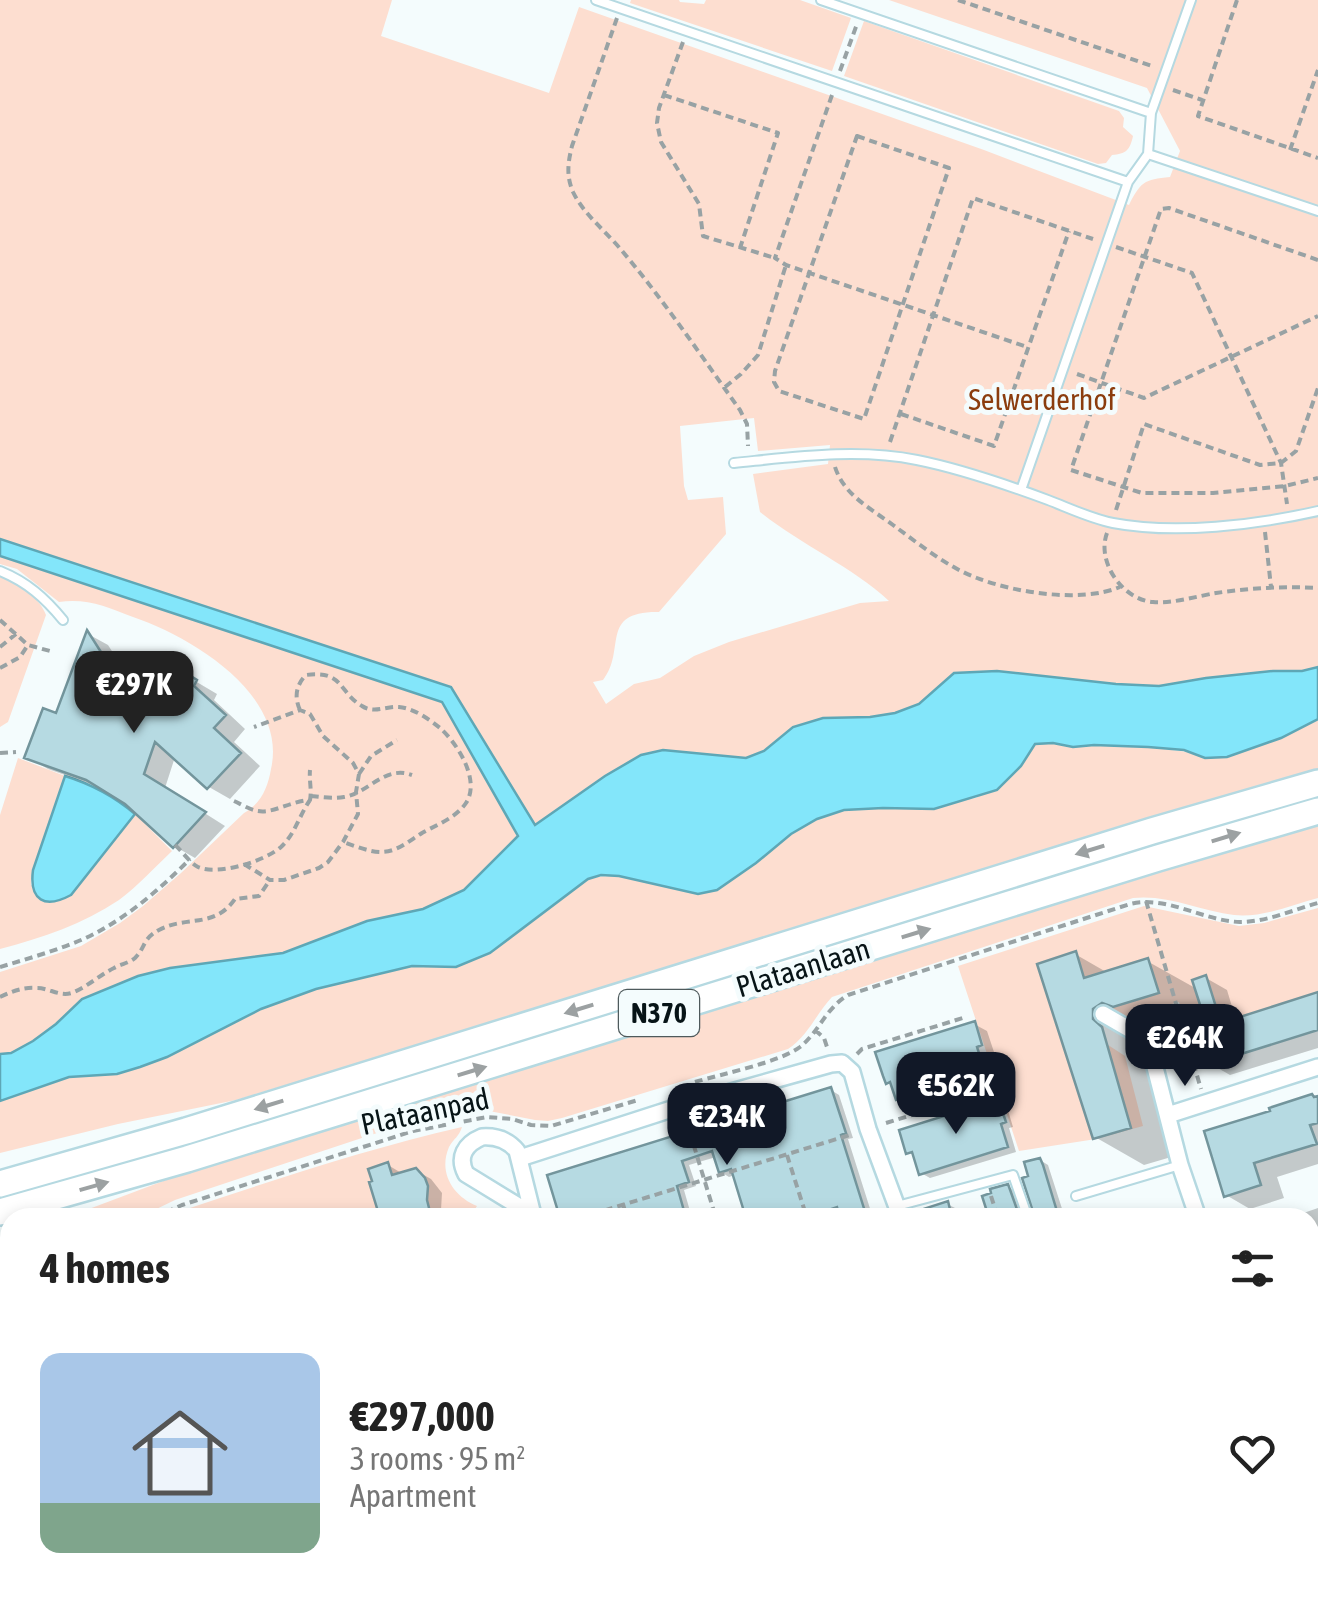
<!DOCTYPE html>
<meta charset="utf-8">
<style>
body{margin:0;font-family:"Asap Condensed",sans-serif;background:#f2f2f2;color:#222;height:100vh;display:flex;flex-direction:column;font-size:38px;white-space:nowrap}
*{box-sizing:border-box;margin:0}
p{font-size:32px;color:#767676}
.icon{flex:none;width:55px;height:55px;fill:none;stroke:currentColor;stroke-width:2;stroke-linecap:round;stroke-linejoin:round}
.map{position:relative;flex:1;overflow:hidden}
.sheet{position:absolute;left:0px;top:1208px;width:1320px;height:392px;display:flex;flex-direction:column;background:#fff;border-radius:30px 30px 0 0;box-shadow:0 5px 15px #0003}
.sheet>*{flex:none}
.price{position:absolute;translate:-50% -85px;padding:0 22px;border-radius:20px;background:#111827;color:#fff;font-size:32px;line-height:65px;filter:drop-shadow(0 2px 5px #0008)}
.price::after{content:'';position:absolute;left:50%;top:60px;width:30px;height:22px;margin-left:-15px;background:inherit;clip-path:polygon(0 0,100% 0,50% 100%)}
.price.on{background:#222;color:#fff}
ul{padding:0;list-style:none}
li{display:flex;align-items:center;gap:30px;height:250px;padding:0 40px}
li+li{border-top:2px solid #e0e0e0}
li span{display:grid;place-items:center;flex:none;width:280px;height:200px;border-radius:20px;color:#555}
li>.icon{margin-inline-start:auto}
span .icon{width:120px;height:120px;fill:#fffc;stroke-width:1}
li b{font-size:42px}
h2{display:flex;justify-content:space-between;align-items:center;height:120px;padding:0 40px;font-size:42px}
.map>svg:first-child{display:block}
.green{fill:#fdded0;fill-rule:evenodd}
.water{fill:#83e6fa;stroke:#5ea7b6;stroke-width:2.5}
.shadow{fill:#0003}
.building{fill:#b6dae2;stroke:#73959c;stroke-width:2.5}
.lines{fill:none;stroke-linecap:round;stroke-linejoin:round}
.service-casing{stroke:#b5d9e1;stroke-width:12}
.minor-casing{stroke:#b5d9e1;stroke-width:20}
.trunk-casing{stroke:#b5d9e1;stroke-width:30}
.path{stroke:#98a2a4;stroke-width:4;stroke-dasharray:8 5;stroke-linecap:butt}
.service{stroke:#fff;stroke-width:8}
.minor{stroke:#fff;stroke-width:15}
.trunk{stroke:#fff;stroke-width:25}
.oneway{fill:#9ca1a2}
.labels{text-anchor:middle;stroke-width:10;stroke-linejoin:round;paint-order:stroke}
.shield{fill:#f4fcfd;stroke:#4e5a5c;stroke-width:2.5}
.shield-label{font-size:28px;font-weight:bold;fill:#071417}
.park-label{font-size:30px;fill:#8b3c0d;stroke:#f4fcfd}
.street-label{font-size:30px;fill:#071417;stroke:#f4fcfd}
</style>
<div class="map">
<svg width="1318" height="1598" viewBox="0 0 1318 1598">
<rect width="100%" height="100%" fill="#f4fcfd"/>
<path class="green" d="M0 0H392L381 36 549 93 579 7 984 150 1129 205C1140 183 1144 179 1170 177L1180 151 1147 88 889 0H1318V667L1302 671H1273L1206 678 1159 686 1116 684 997 671 954 673 919 704 895 713 870 717 823 718 793 727 764 751 746 758 663 750 641 755 605 776 535 825 451 687 0 539ZM754 418 758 451 830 445 828 464 753 474 760 512C801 545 851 566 889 601L860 603 729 642 694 656 660 678 634 684 606 704 593 682 603 680C627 650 598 611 659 612L726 534 723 497 688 500 684 486 680 426Z
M631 0H679L680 2 704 4 706 0H800L851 18 832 71 630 3Z
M864 21 1119 111 1124 118 1123 127 1133 136C1130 150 1126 154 1112 155L1106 163 1098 164 844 76Z
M0 556 442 702 519 836 464 890 423 909 367 921 283 953 170 968 138 976 82 999 56 1024 33 1041 11 1053 0 1054V972L81 946 120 923 143 906 181 873 244 813C261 804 268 787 271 769 288 695 192 637 133 617 107 607 87 598 59 602L17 569 0 564Z
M0 577C18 582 40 598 46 615L8 722 0 727Z
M1315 719H1318V775L236 1100 118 1124 0 1153V1101L69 1077 117 1074 215 1032 261 1009 316 989 412 966 456 967 491 953 588 879C623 869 663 886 698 894L756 863 791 834 817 819 844 810 883 808 934 809 960 800 976 798 1021 766 1034 744 1053 743 1073 747 1094 745 1148 747 1227 757 1281 738Z
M18 758 65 776 33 870 31 885 71 895 135 814 172 851C155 867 138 886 119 900 83 924 42 938 0 949V815Z
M1318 824V898C1292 905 1262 918 1234 915 1201 911 1167 894 1133 898L832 997C816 1014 808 1036 788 1049L562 1118 548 1121 535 1120 489 1111 395 1127 175 1200 140 1217 65 1218 174 1177 618 1038Z
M1144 906 1239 926 1264 923 1318 908V996L1189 1036 1179 1002 1103 1023 1105 1043 1125 1056 1143 1126 1096 1139 1019 1151 958 966Z
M462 1127C459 1137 454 1138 449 1147 438 1173 453 1196 477 1206L469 1218H170L181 1211C274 1180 366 1149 462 1127Z
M0 1278 10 1314V1590H267L269 1598H0Z"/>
<path class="water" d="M0 539 451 687 535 825 605 776 641 755 663 750 746 758 764 751 793 727 823 718 870 717 895 713 919 704 954 673 997 671 1116 684 1159 686 1206 678 1273 671H1302L1318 667V719L1281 738 1227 757 1205 758 1184 750 1148 747 1094 745 1073 747 1053 743 1035 744 1021 766 997 790 934 809 883 808 844 810 817 819 791 834 756 863 717 890 698 894 619 876 601 875 588 879 490 953 456 967 412 966 316 989 261 1009 167 1057 140 1067 117 1074 69 1077 0 1101V1054L11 1053 33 1041 56 1024 82 999 138 976 170 968 283 953 367 921 423 909 464 890 518 836 442 702 0 556Z
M65 776C91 784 115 797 135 814L71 895C45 909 29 901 33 870Z"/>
<path class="shadow" d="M88 634 108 645 119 662 144 675 150 681 163 662 217 694 214 700 245 729 234 742 260 766 230 799 209 787 175 757 165 788 225 826 195 858 174 846 127 802 107 790 48 769 27 757 58 716Z
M1075 954 1108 973 1147 961 1197 989 1206 978 1227 990 1236 1020 1318 995V1048L1230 1075 1209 1063 1196 1023 1163 1033 1152 1029 1141 1037V1049L1151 1057 1178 1155 1144 1165 1095 1137Z
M974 1024 987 1031 994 1052 988 1054 997 1079 910 1105 898 1098 893 1085 888 1082Z
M831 1090 839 1095 853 1138 848 1139 873 1218H748L735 1175 729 1177 721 1172 716 1157 689 1165 696 1186 684 1190 692 1218H568L563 1202Z
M1318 1098V1164L1277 1177 1284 1198 1250 1209 1226 1195 1207 1133Z
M998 1101 1007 1107 1013 1127 1009 1128 1016 1152 930 1178 921 1173 916 1156 908 1152Z
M1040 1160 1048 1165 1065 1218H1038Z
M388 1165 403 1174 415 1170 431 1179 442 1193 441 1210 443 1218H383Z
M1008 1187 1016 1191 1025 1218H991Z
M947 1204 955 1208 958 1218H929Z
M1318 1208V1244L1310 1247V1218H1289Z
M1318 1344V1468L1310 1463V1347Z
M137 1590H256L231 1598H140Z
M316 1590H392L373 1598H318Z
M404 1590H439L442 1598H400Z
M525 1590H625L627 1598H499Z
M683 1590H808L810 1598H686Z
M864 1590H988L991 1598H867Z
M1143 1590H1210L1213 1598H1117Z
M1242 1590H1296L1299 1598H1244Z"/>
<path class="building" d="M87 630 106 660H123L144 685 162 658 197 680 194 686 226 715 214 728 241 753 207 789 155 742 144 774 206 812 173 848 125 804 86 780 24 758 43 708 56 713Z
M1076 951 1084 978 1148 958 1159 993 1113 1007 1102 1003 1093 1009V1019L1102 1027 1131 1128 1093 1139 1037 964Z
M1206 975 1221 1023 1318 992V1030L1206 1065 1193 1021 1204 1017 1192 980Z
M975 1021 982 1045 977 1047 985 1072 896 1100 890 1082 886 1084 883 1076 875 1052Z
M831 1087 846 1133 841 1135 867 1218H840L837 1207 805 1218H746L731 1169 719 1173 712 1151 682 1161 689 1182 677 1186 686 1218H560L547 1175Z
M1312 1094 1314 1097 1318 1096V1123L1310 1125 1317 1144 1254 1163 1261 1185 1224 1197 1204 1131 1270 1111 1269 1108Z
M998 1099 1006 1122 1001 1124 1008 1147 919 1175 912 1152 906 1154 899 1130Z
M1040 1158 1043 1165 1059 1218H1035L1022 1178 1028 1176 1024 1162Z
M388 1162 392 1175 416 1168 425 1178 428 1186 427 1200 430 1212 414 1218H380L369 1182 372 1181 368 1169Z
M1008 1184 1020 1218H989L982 1196 991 1193 990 1189Z
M948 1201 952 1218H912L911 1213Z"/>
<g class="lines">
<g class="service-casing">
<path id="service" d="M596 0 1128 182 1148 154 1151 113 821 0
M1151 113 1191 0
M1148 154 1318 211
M734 463C794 457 857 448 917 460 962 469 1005 484 1048 500 1069 508 1092 519 1113 523 1176 535 1256 525 1318 511
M1021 490 1128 182
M0 571C27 582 45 598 63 620
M1076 1196 1180 1165
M897 1206 1013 1175 1028 1218
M370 1598 395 1590
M987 1598 999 1594
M1064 1598 1091 1590"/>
</g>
<g class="minor-casing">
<path id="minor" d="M1103 1014 1148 1040 1180 1165 1198 1218
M1168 1115 1318 1067
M482 1137C497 1136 508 1140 517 1151L533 1215 466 1174C457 1157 465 1144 482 1137Z
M520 1158 681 1106 831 1064 842 1063 852 1072 868 1129 901 1218
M1310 1260 1318 1258
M1310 1574 1318 1598
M282 1590 284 1598
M647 1590 649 1598"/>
</g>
<g class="trunk-casing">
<path id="trunk" d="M0 1184 186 1131 1152 831 1318 783
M0 1212 187 1159 1158 858 1318 811"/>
</g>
<path class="path" d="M958 0 1152 66
M1237 0 1198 116 1318 158
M617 18 572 146C568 162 566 176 573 192 584 215 607 232 623 252 665 302 702 357 740 410L747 424 748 446
M683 42 659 108 657 123 661 142 699 204 703 236 775 258
M840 71 857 24
M1173 90 1202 100
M664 95 778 133 740 248
M832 95 775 258 786 265 1027 347
M857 136 949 168 864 419 779 391 774 382 775 371Z
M1290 150 1318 70
M1116 247 1192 273 1281 463 1287 504
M1318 260 1169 208 1161 209 1071 470 1142 493H1213L1285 486 1318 478
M1077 374 1144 398 1318 316
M725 387 741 374 758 355 786 265
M901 414 994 446 1069 231
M890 442 973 198 1093 239
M835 467C844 495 870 508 893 525 919 544 947 567 977 578 1016 593 1082 603 1120 587
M1116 510 1144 424 1260 465 1281 463 1296 451 1318 388
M1265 532 1271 587
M1107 533C1096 562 1123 600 1153 602 1171 604 1198 596 1216 593 1250 588 1284 586 1318 588
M0 620 28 645 50 651
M0 647 16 634
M0 668 20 657 28 645
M300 710C294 697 296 685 306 675 344 670 338 692 362 706 374 714 386 706 399 707 413 708 429 719 440 728 457 743 481 780 466 803 456 818 436 825 422 833 409 841 397 852 381 852 369 852 355 846 343 842
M0 753 16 752
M359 774 371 756 397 740
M311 796C321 797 334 799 344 797 369 793 384 765 412 775
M234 801C241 804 250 810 258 811 272 814 291 801 310 800 312 790 309 781 310 770
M175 845C182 851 190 863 198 867 218 876 265 861 281 847 295 834 299 816 310 800
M244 864 270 880H284L319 868 328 862 343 842 358 814 356 792 359 774 353 763 323 736 310 714 300 710 254 727
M1146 901 1201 1089
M0 967C30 958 62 949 90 936 128 917 160 889 190 859
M0 997C13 991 23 987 37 988 50 988 61 998 74 992 88 986 100 975 114 968 121 964 129 963 135 958 146 947 142 939 159 930 187 915 214 929 235 899L259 896 270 880
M815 1030 824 1038 828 1050
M857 1054 862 1049 966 1017
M695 1082C722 1074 780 1062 800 1047 819 1032 825 1009 848 995L1130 904C1167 895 1203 921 1240 922 1266 922 1293 910 1318 903
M686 1120 716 1218
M886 1123 991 1091
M787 1155 807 1218
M991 1196 998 1218
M623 1204 627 1218
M154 1218 182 1205 413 1131 487 1117 512 1119 531 1125 551 1126 638 1100
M580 1218 853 1134
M1165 1218 1180 1213
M0 1270 10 1307
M0 1270 10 1267
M0 1376 10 1365
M1310 1468 1318 1466
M0 1529 10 1526
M1310 1530 1318 1527
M0 1579 13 1598
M118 1590 120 1598
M742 1590 744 1598
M831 1590 833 1598
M1208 1590 1211 1598
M477 1598 501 1590
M884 1598 909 1590"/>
<use href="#service" class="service"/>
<use href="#minor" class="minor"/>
<use href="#trunk" class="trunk"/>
</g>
<defs><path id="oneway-solid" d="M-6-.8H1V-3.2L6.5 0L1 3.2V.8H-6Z" transform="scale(2.5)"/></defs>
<g class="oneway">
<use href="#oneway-solid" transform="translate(1226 837) rotate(-17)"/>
<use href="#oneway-solid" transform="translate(1090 850) rotate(163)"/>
<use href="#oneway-solid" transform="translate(916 933) rotate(-17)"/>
<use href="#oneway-solid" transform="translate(579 1009) rotate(163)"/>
<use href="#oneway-solid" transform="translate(472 1071) rotate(-17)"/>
<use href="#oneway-solid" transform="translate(269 1105) rotate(163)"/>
<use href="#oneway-solid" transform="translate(94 1186) rotate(-16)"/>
</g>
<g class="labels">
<rect class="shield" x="619" y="990" width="80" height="46" rx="8"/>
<g class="shield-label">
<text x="659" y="1023">N370</text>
</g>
<g class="park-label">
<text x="1042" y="410">Selwerderhof</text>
</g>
<g class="street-label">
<text transform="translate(803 968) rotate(-17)" y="10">Plataanlaan</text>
<text transform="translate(425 1112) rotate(-12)" y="10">Plataanpad</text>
</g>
</g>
</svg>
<b class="price on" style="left:134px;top:736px">€297K</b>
<b class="price" style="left:1185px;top:1089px">€264K</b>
<b class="price" style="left:956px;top:1137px">€562K</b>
<b class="price" style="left:727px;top:1168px">€234K</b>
<section class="sheet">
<h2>4 homes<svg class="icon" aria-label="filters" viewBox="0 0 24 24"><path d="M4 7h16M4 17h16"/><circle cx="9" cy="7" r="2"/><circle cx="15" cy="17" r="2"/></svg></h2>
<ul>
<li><span style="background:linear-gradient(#a9c7e8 75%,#7fa58c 0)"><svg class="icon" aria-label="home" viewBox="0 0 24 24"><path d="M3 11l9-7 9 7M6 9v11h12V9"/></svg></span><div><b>€297,000</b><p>3 rooms · 95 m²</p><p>Apartment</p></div><svg class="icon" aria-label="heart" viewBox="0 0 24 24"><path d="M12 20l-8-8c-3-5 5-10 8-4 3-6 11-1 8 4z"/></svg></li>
</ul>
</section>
</div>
